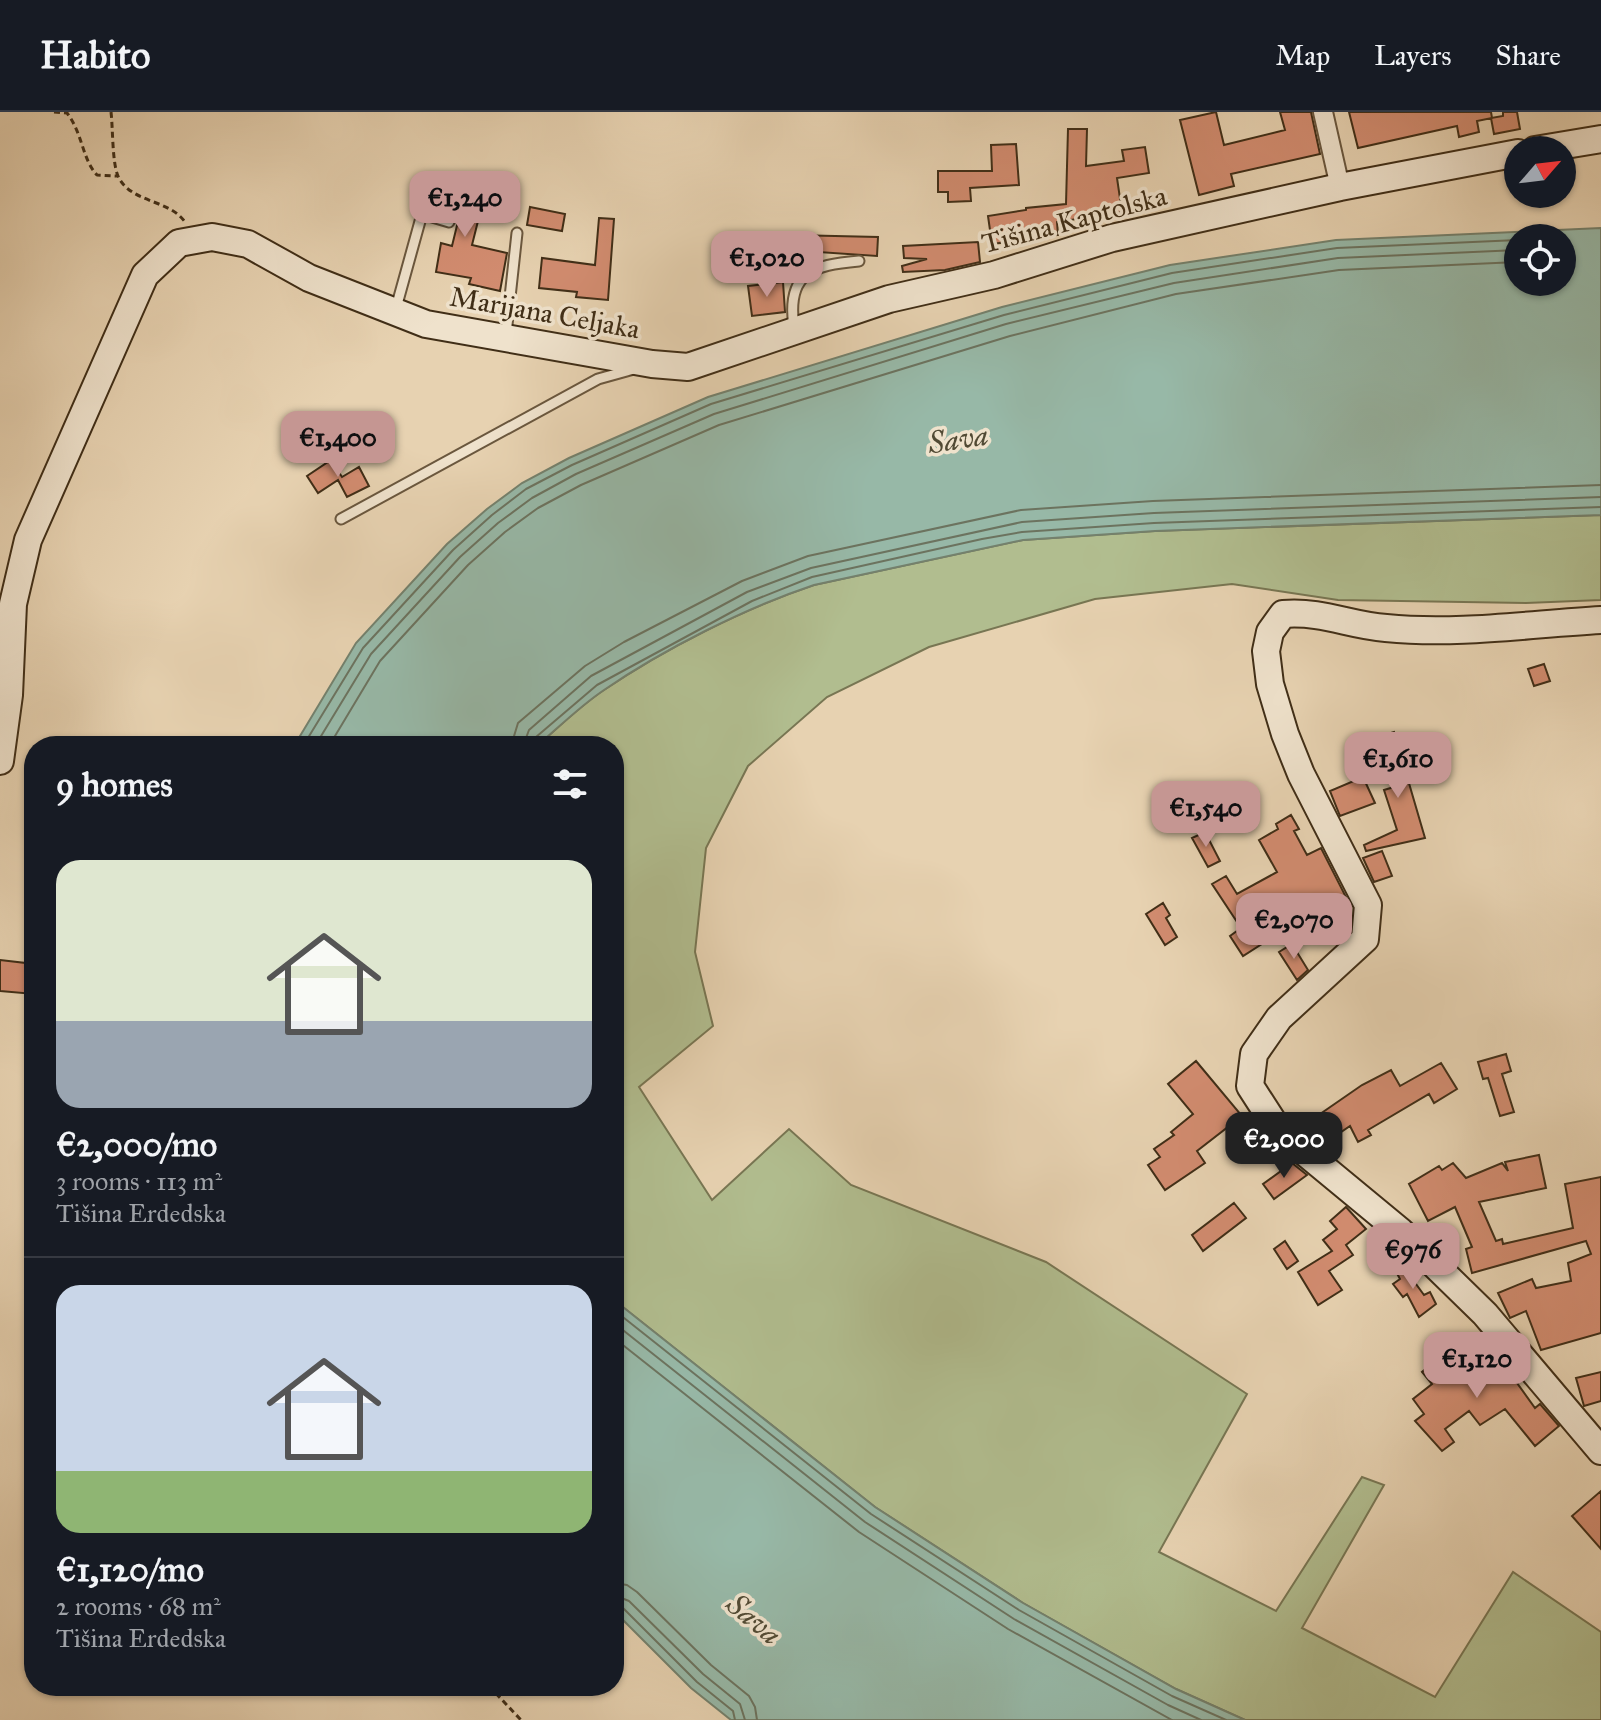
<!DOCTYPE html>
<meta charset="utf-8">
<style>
body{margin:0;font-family:"IM FELL Great Primer",serif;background:#20242c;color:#f1f3f6;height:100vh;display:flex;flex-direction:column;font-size:30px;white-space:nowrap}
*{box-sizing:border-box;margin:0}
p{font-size:26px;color:#9ea1a6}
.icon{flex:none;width:44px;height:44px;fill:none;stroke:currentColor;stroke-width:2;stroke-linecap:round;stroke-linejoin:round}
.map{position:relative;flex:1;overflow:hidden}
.side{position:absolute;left:24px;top:624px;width:600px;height:960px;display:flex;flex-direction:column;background:#171b24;border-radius:32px;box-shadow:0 2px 6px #0004}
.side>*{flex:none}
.needle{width:52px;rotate:62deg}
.tools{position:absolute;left:1504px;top:24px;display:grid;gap:16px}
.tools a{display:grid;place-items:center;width:72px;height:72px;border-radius:50%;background:#171b24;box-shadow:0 2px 6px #0004;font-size:40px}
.price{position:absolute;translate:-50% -68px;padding:0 18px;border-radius:16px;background:#c59692;color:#111;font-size:26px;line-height:52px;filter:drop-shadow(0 2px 4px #0008)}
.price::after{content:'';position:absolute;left:50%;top:48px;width:24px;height:18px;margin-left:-12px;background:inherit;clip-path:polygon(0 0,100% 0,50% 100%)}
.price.selected{background:#222;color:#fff}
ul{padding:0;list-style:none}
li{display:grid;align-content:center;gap:16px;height:424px;padding:0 32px}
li+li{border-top:2px solid #363941}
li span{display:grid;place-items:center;height:248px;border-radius:24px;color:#555}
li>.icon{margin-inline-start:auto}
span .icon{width:144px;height:144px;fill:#fffc;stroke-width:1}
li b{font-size:34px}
h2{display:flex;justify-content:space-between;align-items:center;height:96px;padding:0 32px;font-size:34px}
header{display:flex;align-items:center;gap:48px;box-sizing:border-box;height:112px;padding:0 40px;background:#171b24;border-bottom:2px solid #363941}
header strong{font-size:38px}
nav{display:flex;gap:44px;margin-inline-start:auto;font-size:28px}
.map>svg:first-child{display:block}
.green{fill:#b1bd8f;stroke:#787653;stroke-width:2}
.water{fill:#97b8a7;stroke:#74816d;stroke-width:2;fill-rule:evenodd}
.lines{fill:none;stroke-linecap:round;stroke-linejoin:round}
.shore{stroke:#6c735f;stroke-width:2}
.building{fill:#d28c70;stroke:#402e17;stroke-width:2}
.lane-casing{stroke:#6a573e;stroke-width:13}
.street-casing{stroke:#6a573e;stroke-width:22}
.secondary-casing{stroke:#402e17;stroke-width:30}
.path{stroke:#402e17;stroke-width:3;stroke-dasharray:6 4;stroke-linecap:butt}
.lane{stroke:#efe2cc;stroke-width:9}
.street{stroke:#efe2cc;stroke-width:18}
.secondary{stroke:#efe2cc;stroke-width:26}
.labels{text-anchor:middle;stroke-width:7;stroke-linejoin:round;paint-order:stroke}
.street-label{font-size:28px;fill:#402e17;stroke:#efe2cc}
.water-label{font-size:30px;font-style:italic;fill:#514a34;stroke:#efe2cc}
</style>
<header>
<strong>Habito</strong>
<nav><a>Map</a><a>Layers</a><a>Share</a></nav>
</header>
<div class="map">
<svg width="1601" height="1608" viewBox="0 0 1601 1608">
<rect width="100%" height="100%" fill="#e7d2b1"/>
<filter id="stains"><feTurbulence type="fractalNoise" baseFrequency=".0025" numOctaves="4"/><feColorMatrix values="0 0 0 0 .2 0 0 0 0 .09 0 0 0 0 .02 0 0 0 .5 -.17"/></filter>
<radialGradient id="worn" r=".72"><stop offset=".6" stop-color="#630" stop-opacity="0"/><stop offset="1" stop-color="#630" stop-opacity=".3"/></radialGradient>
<path class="green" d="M1601 403V488L1526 491 1338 488 1232 472 1095 487 929 535 827 585 748 654 706 736 695 840 713 914 639 975 712 1088 789 1017 851 1073 1046 1150 1247 1282 1159 1440 1276 1499 1362 1365 1384 1373 1302 1516 1435 1585 1513 1460 1601 1520V1608H1245L1176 1577 1023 1491 875 1395 614 1188V634H537C559 615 580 594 604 578 664 537 745 496 814 473L1023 428 1155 419Z"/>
<path class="water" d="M1601 116V403L1155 419 1023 428 814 473C745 496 664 537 604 578 580 594 559 615 537 634H294L356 531 447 432 487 397 522 371 569 346 708 285 1002 195 1170 153 1336 128ZM1518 126H1562V170H1518Z
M614 1188 875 1395 1023 1491 1176 1577 1245 1608H731L691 1576 614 1499Z"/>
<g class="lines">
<path class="shore" d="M303 634 363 536 453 438 492 403 526 377 572 353 711 292 1004 203 1172 161 1337 136 1518 128
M315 634 371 542 460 445 498 411 532 386 576 362 714 302 1006 212 1174 171 1338 146 1518 138
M329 634 380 549 468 453 505 420 538 396 581 373 719 313 1010 224 1176 182 1339 158 1518 150
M511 634 518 611 585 554 624 530 742 469 808 444 1021 398 1153 389 1601 373
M523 634 529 618 591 564 747 480 811 456 1022 410 1154 401 1601 385
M533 634 536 625 597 573 752 489 812 465 982 427 1022 420 1154 411 1601 395
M614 1198 871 1402 1019 1498 1172 1584 1226 1608
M614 1211 865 1410 1014 1507 1168 1593 1201 1608
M614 1226 859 1420 1008 1517 1172 1608
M614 1471 627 1473 637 1480 711 1553 749 1584 755 1595 757 1608
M614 1483 629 1489 703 1562 740 1592 745 1608
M614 1494 623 1496 697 1570 733 1599 735 1608"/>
</g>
<path class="building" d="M1216 0 1224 33 1285 18 1280 0H1311L1320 42 1231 62 1234 74 1199 83 1180 8Z
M1349 0H1491L1492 6 1477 9 1479 20 1459 25 1457 14 1358 36Z
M1503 0H1517L1520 17 1494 22 1491 6 1503 4Z
M1068 17H1087L1086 54 1124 49 1122 38 1145 35 1149 61 1117 66 1122 100 1057 110 1058 123 992 132 988 104 1026 98V96L1066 92Z
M1016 32 1019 73 970 76 971 89 948 90V80H938V59H992L991 33Z
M416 67 472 82 471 86 483 89 472 133 507 141 500 179 469 172 471 166 436 160 441 131 452 134 461 97 412 84Z
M530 95 565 102 562 119 527 113Z
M599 106 614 107 608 188 576 185 577 180 539 176 542 146 595 153Z
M791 123 878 125 877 144 819 140V146L797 145V139H790Z
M978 130 980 150 945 158 903 160 902 154 927 147 904 146 903 134Z
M783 170 785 200 752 204 748 174Z
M331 348 342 365 359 355 369 374 347 385 338 368 318 381 307 364Z
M1544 552 1550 569 1534 574 1528 557Z
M1394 620 1425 726 1366 739 1364 733 1397 718 1384 678 1394 675 1378 625Z
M1363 665 1375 691 1340 704 1330 679Z
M1291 703 1299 717 1294 719 1307 743 1321 736 1350 793 1329 803 1326 798 1296 814 1280 784 1247 802 1265 830 1243 844 1230 824 1241 816 1212 772 1226 764 1237 782 1277 760 1259 728 1278 717 1276 712Z
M1205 720 1220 749 1208 755 1192 726Z
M1382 739 1392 764 1374 770 1363 746Z
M1163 791 1170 803 1166 806 1177 825 1165 833 1146 802Z
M1292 832 1308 858 1297 868 1279 840Z
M0 848 34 852V882L0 879Z
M1506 942 1511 959 1502 962 1514 1000 1500 1004 1488 966 1483 967 1478 950Z
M1196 949 1242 1004 1197 1039 1205 1051 1165 1078 1148 1053 1160 1045 1154 1037 1174 1023 1171 1020 1193 1002 1168 972Z
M1441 951 1457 977 1434 991 1429 982 1368 1018 1371 1023 1358 1030 1350 1014 1325 1031 1310 1009 1362 973 1391 958 1400 974Z
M1539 1043 1546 1076 1479 1090 1496 1129 1502 1127 1503 1132 1573 1116 1565 1072 1601 1065V1221L1541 1238 1526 1199 1510 1206 1498 1181 1532 1167 1536 1176 1571 1169 1568 1151 1591 1142 1586 1129 1472 1161 1466 1137 1472 1135 1455 1095 1428 1109 1409 1072 1439 1054 1442 1058 1453 1051 1466 1066 1502 1051 1508 1059 1505 1050Z
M1292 1051 1307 1063 1274 1087 1263 1072Z
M1234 1091 1246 1106 1203 1139 1192 1123Z
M1346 1095 1366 1117 1346 1133 1353 1143 1329 1159 1342 1178 1318 1193 1298 1160 1332 1139 1323 1128 1337 1117 1330 1109Z
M1285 1129 1298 1149 1287 1157 1274 1137Z
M1400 1150 1424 1183 1430 1180 1436 1192 1419 1205 1407 1182 1403 1185 1393 1172 1400 1167 1393 1154Z
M1494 1239 1535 1296 1540 1292 1559 1314 1535 1334 1505 1297 1480 1313 1469 1299 1445 1317 1454 1330 1442 1339 1415 1309 1424 1302 1413 1287 1432 1272 1422 1260 1445 1241 1463 1262Z
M1601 1260V1289L1584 1294 1576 1266Z
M1601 1379V1437L1572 1404Z"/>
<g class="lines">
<g class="lane-casing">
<path id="lane" d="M396 196 422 102 449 110
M794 215C786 161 812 153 859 149
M506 222 517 121
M341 407 598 267 634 257"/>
</g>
<g class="street-casing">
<path id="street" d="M1323 0 1340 75"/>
</g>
<g class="secondary-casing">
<path id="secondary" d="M1535 38 1601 27
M1601 508C1530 512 1457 523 1386 516 1348 513 1324 499 1283 502L1270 520 1266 539 1270 572 1285 622 1301 662 1368 793 1365 827 1279 906 1254 942 1250 974 1279 1019 1400 1119 1485 1202 1601 1339
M0 649 9 583 13 492 28 428 145 163 179 131 212 125 248 132 309 166 426 212 652 252 688 255 889 187 994 163 1112 126 1340 75 1518 41"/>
</g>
<path class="path" d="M54 0 67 1C83 22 82 47 97 63L117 64
M111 0C113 16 112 50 118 64 130 91 169 87 185 110
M489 1574 521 1608"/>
<use href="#lane" class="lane"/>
<use href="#street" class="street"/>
<use href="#secondary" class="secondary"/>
</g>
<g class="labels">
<g class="street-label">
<text transform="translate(1074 107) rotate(-15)" y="10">Tišina Kaptolska</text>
<text transform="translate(545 200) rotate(10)" y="10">Marijana Celjaka</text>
</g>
<g class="water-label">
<text transform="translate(958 327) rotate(-9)" y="10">Sava</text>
<text transform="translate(754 1507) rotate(40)" y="10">Sava</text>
</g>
</g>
<rect width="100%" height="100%" filter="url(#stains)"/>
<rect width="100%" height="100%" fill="url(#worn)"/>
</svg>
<div class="tools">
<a><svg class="needle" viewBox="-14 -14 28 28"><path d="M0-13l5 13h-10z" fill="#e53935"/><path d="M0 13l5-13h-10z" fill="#9ea1a6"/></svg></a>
<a><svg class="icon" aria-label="locate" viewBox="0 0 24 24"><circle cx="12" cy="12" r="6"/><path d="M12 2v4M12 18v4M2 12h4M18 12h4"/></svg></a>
</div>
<b class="price" style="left:465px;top:127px">€1,240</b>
<b class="price" style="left:767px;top:187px">€1,020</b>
<b class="price" style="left:338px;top:367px">€1,400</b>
<b class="price" style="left:1398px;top:688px">€1,610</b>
<b class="price" style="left:1206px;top:737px">€1,540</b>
<b class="price" style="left:1294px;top:849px">€2,070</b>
<b class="price selected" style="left:1284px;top:1068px">€2,000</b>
<b class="price" style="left:1413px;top:1179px">€976</b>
<b class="price" style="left:1477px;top:1288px">€1,120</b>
<section class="side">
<h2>9 homes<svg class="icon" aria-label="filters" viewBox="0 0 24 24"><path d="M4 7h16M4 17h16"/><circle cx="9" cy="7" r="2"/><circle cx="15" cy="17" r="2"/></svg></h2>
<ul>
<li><span style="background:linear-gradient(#dfe7d0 65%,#9aa5b1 0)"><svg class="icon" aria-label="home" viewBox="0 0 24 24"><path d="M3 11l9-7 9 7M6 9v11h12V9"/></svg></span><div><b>€2,000/mo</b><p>3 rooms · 113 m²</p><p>Tišina Erdedska</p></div></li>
<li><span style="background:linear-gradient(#c9d6e8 75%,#8fb573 0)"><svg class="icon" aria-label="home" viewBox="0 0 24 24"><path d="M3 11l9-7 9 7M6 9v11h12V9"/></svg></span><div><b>€1,120/mo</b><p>2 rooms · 68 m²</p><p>Tišina Erdedska</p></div></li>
</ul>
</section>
</div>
